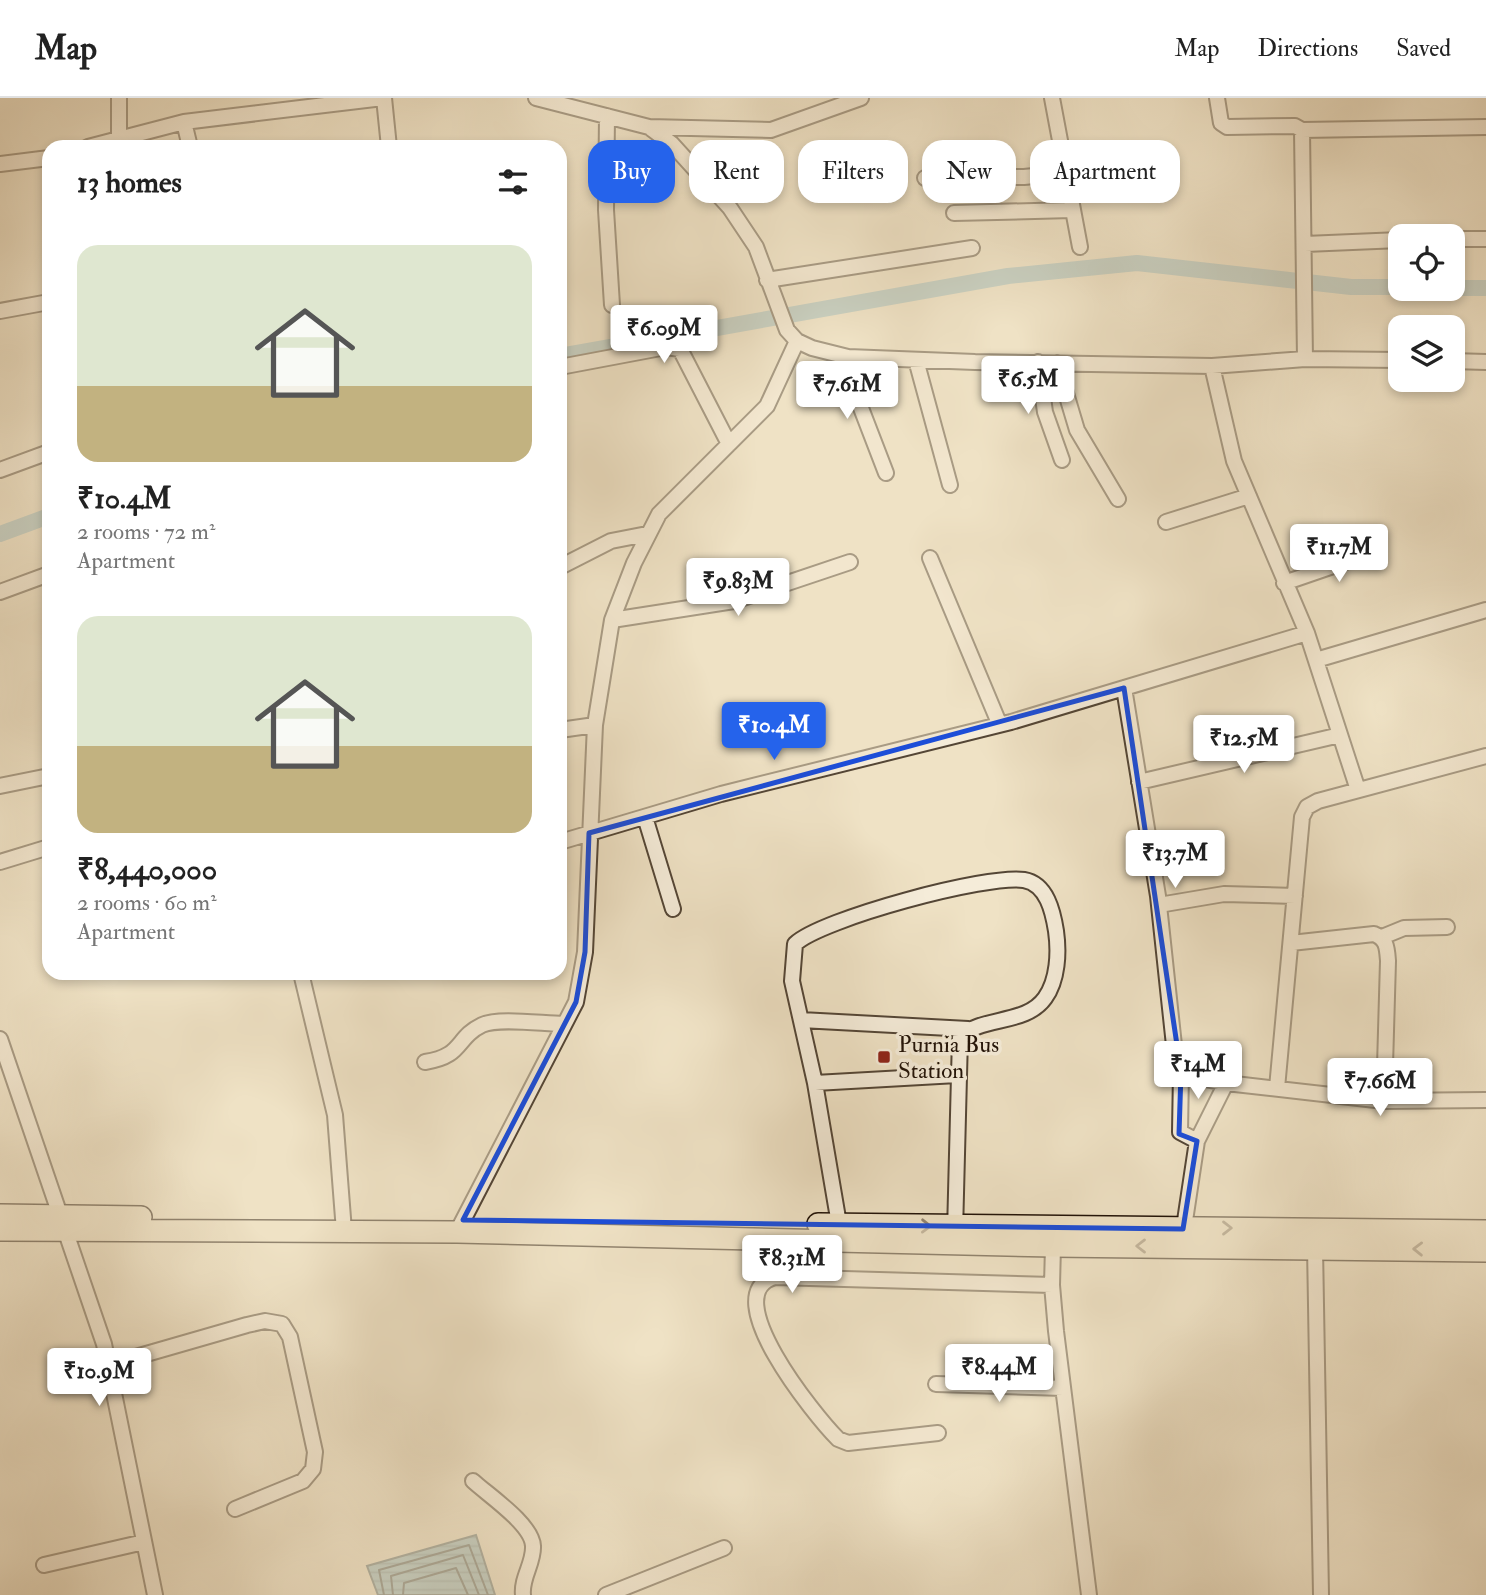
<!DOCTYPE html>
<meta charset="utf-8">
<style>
body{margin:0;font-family:"IM FELL Double Pica",serif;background:#f6f6f6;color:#222;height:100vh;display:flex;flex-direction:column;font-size:26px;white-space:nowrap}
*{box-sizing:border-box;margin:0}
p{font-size:23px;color:#767676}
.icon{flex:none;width:38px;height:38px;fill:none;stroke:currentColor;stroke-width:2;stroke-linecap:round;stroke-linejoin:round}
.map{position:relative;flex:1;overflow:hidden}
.panel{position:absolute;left:42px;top:42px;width:525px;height:840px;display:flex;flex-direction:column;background:#fff;border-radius:21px;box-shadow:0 4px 10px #0003}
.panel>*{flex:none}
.hud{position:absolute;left:588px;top:42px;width:665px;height:63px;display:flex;gap:14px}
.buttons{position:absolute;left:1388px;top:126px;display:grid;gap:14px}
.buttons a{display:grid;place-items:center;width:77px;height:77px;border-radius:14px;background:#fff;box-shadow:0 4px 10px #0003;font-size:35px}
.price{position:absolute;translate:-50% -60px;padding:0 16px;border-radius:7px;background:#fff;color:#222;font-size:23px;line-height:46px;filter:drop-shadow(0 2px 4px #0008)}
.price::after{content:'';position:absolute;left:50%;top:42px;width:21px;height:16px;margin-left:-10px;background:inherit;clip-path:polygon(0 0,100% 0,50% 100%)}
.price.selected{background:#2563eb;color:#fff}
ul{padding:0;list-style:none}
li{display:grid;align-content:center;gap:14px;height:371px;padding:0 35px}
li span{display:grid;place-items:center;height:217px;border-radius:21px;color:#555}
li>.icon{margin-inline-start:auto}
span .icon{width:126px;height:126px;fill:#fffc;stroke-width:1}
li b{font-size:30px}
h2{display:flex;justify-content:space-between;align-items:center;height:84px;padding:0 35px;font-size:30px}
.chip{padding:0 24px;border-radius:21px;background:#fff;box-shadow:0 4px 10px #0003;font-size:24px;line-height:63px}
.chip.selected{background:#2563eb;color:#fff}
header{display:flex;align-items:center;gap:42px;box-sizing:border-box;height:98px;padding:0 35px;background:#fff;border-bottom:2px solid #e0e0e0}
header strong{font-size:33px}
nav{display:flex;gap:38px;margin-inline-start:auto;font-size:24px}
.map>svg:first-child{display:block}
.water{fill:url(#water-rules);stroke:#6b7875;stroke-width:2}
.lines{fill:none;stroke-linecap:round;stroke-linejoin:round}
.shore{stroke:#5f6762;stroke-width:2}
.canal{stroke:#9dbcbe;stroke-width:16}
.minor-casing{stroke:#544636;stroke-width:18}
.highway-casing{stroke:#211207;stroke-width:24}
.minor{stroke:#f5ecd9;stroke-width:14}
.highway{stroke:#efe2c5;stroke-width:21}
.oneway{stroke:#928470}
.marked{fill:none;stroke:#1d4ed8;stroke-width:5;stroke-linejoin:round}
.poi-dot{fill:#8f2418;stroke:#f5ecd9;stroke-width:2.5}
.labels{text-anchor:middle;stroke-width:7;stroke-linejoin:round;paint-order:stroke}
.poi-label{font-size:23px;fill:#211207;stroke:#f5ecd9;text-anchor:start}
</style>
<header>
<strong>Map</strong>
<nav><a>Map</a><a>Directions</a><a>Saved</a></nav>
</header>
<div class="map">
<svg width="1486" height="1497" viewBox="0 0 1486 1497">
<defs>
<pattern id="water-rules" width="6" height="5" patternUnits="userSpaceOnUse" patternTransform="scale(1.75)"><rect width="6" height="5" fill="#9dbcbe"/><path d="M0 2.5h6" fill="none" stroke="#87a1a2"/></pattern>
</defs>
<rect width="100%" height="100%" fill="#efe2c5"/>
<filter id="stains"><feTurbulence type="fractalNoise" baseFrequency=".00286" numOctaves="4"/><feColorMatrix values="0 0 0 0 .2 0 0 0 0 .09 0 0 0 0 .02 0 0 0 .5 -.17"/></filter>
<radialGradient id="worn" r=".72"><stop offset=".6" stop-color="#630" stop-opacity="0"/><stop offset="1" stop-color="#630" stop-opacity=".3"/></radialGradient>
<path class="water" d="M476 1437 495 1497H378L367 1468Z"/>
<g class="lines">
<path class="shore" d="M384 1497 379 1472 469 1447 488 1497
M393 1497 391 1478 463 1457 479 1497
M403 1497 404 1485 456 1470 468 1497"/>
<path class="canal" d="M1452 190H1486
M560 258 1008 178 1137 165 1351 189H1400
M0 436 49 418"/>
<g class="minor-casing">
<path id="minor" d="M384 0 389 49
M536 0 649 29 672 46 730 110 756 149 787 232 797 243 812 250 848 259 975 264 1212 268 1305 261 1400 262
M1052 0 1080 149
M1217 0 1221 25 1227 29 1295 28 1302 32 1305 261
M607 18 606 112 612 207
M184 24 190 49
M649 29 771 32 861 0
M1302 32 1486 29
M119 40V0
M88 49 184 24 383 0
M0 66 49 60
M925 80 1024 79 1064 75
M954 115 1072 112
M1452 141H1486
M1305 146 1400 142
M767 182 972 150
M0 213 49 204
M848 259 856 297 886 375
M916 262 950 387
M1452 263 1486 264
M1038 264 1045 314 1062 362
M1057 265 1077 332 1118 401
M1212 268 1234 363 1307 535 1358 692
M560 269 666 249 680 251 729 346
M0 372 49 354
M1166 424 1249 398
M930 460 999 625
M560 469 611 443 647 436
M1284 485 1377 453
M0 494 49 476
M612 522 734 503 850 464
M1316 562 1486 512
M1124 590 1158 798 1176 966 1189 978 1226 985
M560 632 595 627
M1139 684 1340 637
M0 688 49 678
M645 719 673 811
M560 744 721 696 1011 624 1307 535
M0 764 49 749
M1159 807 1224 796 1295 798
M1382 839 1404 830 1447 829
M1291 845 1374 836C1387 841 1387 850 1388 863L1384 1003
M301 875 335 1017 344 1133
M801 922 968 931
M0 941 104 1246 155 1497
M425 964C464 958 455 940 482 927 498 919 544 926 563 926
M1181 974 1180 1034 1197 1043
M815 985 957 977
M1277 990 1302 719 1307 709 1318 703 1486 658
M839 1126 815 985 792 883 795 846C821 821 988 776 1024 782 1047 786 1053 814 1056 833 1059 854 1058 882 1045 900 1026 927 982 918 960 939L955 1134
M457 1134 576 904 585 854 595 627 612 522 634 465 659 416 767 308 797 243
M1183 1136 1197 1043 1226 985 1384 1003 1486 1002
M1053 1148 1052 1187 1056 1233 1089 1497
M1315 1149 1321 1497
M108 1267 247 1227 265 1223 282 1226 290 1239 315 1354 313 1371 303 1383 235 1411
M936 1286 1063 1290
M938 1335 848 1345 838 1341C815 1318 715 1195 775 1179L1052 1187
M473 1383C488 1397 532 1426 533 1448 534 1465 521 1480 523 1497
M44 1467 144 1444
M606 1497 724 1450"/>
</g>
<g class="highway-casing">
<path id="highway" d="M0 1117 141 1119
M818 1126 1486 1133
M0 1132 457 1134 1053 1148 1486 1153"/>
</g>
<use href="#minor" class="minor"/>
<use href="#highway" class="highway"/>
</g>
<defs><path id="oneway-chevron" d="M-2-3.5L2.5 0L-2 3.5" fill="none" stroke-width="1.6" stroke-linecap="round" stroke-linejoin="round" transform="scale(1.75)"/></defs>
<g class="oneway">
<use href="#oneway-chevron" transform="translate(926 1128) rotate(1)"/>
<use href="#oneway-chevron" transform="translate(1227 1130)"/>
<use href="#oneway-chevron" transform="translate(1141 1148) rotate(180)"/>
<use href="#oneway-chevron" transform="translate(1418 1151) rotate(-179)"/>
</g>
<path d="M0 0H1486V1497H0ZM1124 590 1181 974 1179 1036 1197 1043 1183 1131 463 1122 576 904 585 854 589 735Z" fill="#efe2c5" fill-opacity=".55" fill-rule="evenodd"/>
<path class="marked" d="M1124 590 1181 974 1179 1036 1197 1043 1183 1131 463 1122 576 904 585 854 589 735Z"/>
<rect class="poi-dot" x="877" y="952" width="14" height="14" rx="3.5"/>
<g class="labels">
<g class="poi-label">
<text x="898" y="954">Purnia Bus<tspan x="898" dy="26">Station</tspan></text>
</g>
</g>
<rect width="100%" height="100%" filter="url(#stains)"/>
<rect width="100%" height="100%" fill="url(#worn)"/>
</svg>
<div class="buttons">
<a><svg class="icon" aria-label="locate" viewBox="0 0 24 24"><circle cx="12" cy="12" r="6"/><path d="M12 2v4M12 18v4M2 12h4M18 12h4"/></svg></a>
<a><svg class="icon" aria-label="layers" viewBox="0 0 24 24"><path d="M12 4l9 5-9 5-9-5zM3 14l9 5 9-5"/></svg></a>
</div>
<b class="price" style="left:664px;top:267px">₹6.09M</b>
<b class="price" style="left:1028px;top:318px">₹6.5M</b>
<b class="price" style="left:847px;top:323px">₹7.61M</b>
<b class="price" style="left:1339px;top:486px">₹11.7M</b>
<b class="price" style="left:738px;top:520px">₹9.83M</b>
<b class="price selected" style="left:774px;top:664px">₹10.4M</b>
<b class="price" style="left:1244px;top:677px">₹12.5M</b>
<b class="price" style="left:1175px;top:792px">₹13.7M</b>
<b class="price" style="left:1198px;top:1003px">₹14M</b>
<b class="price" style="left:1380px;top:1020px">₹7.66M</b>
<b class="price" style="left:792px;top:1197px">₹8.31M</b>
<b class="price" style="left:999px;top:1306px">₹8.44M</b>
<b class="price" style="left:99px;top:1310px">₹10.9M</b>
<div class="hud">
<a class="chip selected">Buy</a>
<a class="chip">Rent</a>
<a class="chip">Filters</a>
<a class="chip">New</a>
<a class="chip">Apartment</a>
</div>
<section class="panel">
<h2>13 homes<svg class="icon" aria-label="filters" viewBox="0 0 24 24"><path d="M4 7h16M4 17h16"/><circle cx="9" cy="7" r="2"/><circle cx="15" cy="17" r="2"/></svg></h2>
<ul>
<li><span style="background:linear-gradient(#dfe7d0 65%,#c2b280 0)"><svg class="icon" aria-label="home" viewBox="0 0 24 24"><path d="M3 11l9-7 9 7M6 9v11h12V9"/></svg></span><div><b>₹10.4M</b><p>2 rooms · 72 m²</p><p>Apartment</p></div></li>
<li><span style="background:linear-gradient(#dfe7d0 60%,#c2b280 0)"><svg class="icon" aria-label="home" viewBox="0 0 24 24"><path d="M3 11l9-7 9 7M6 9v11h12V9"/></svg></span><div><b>₹8,440,000</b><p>2 rooms · 60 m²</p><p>Apartment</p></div></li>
</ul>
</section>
</div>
